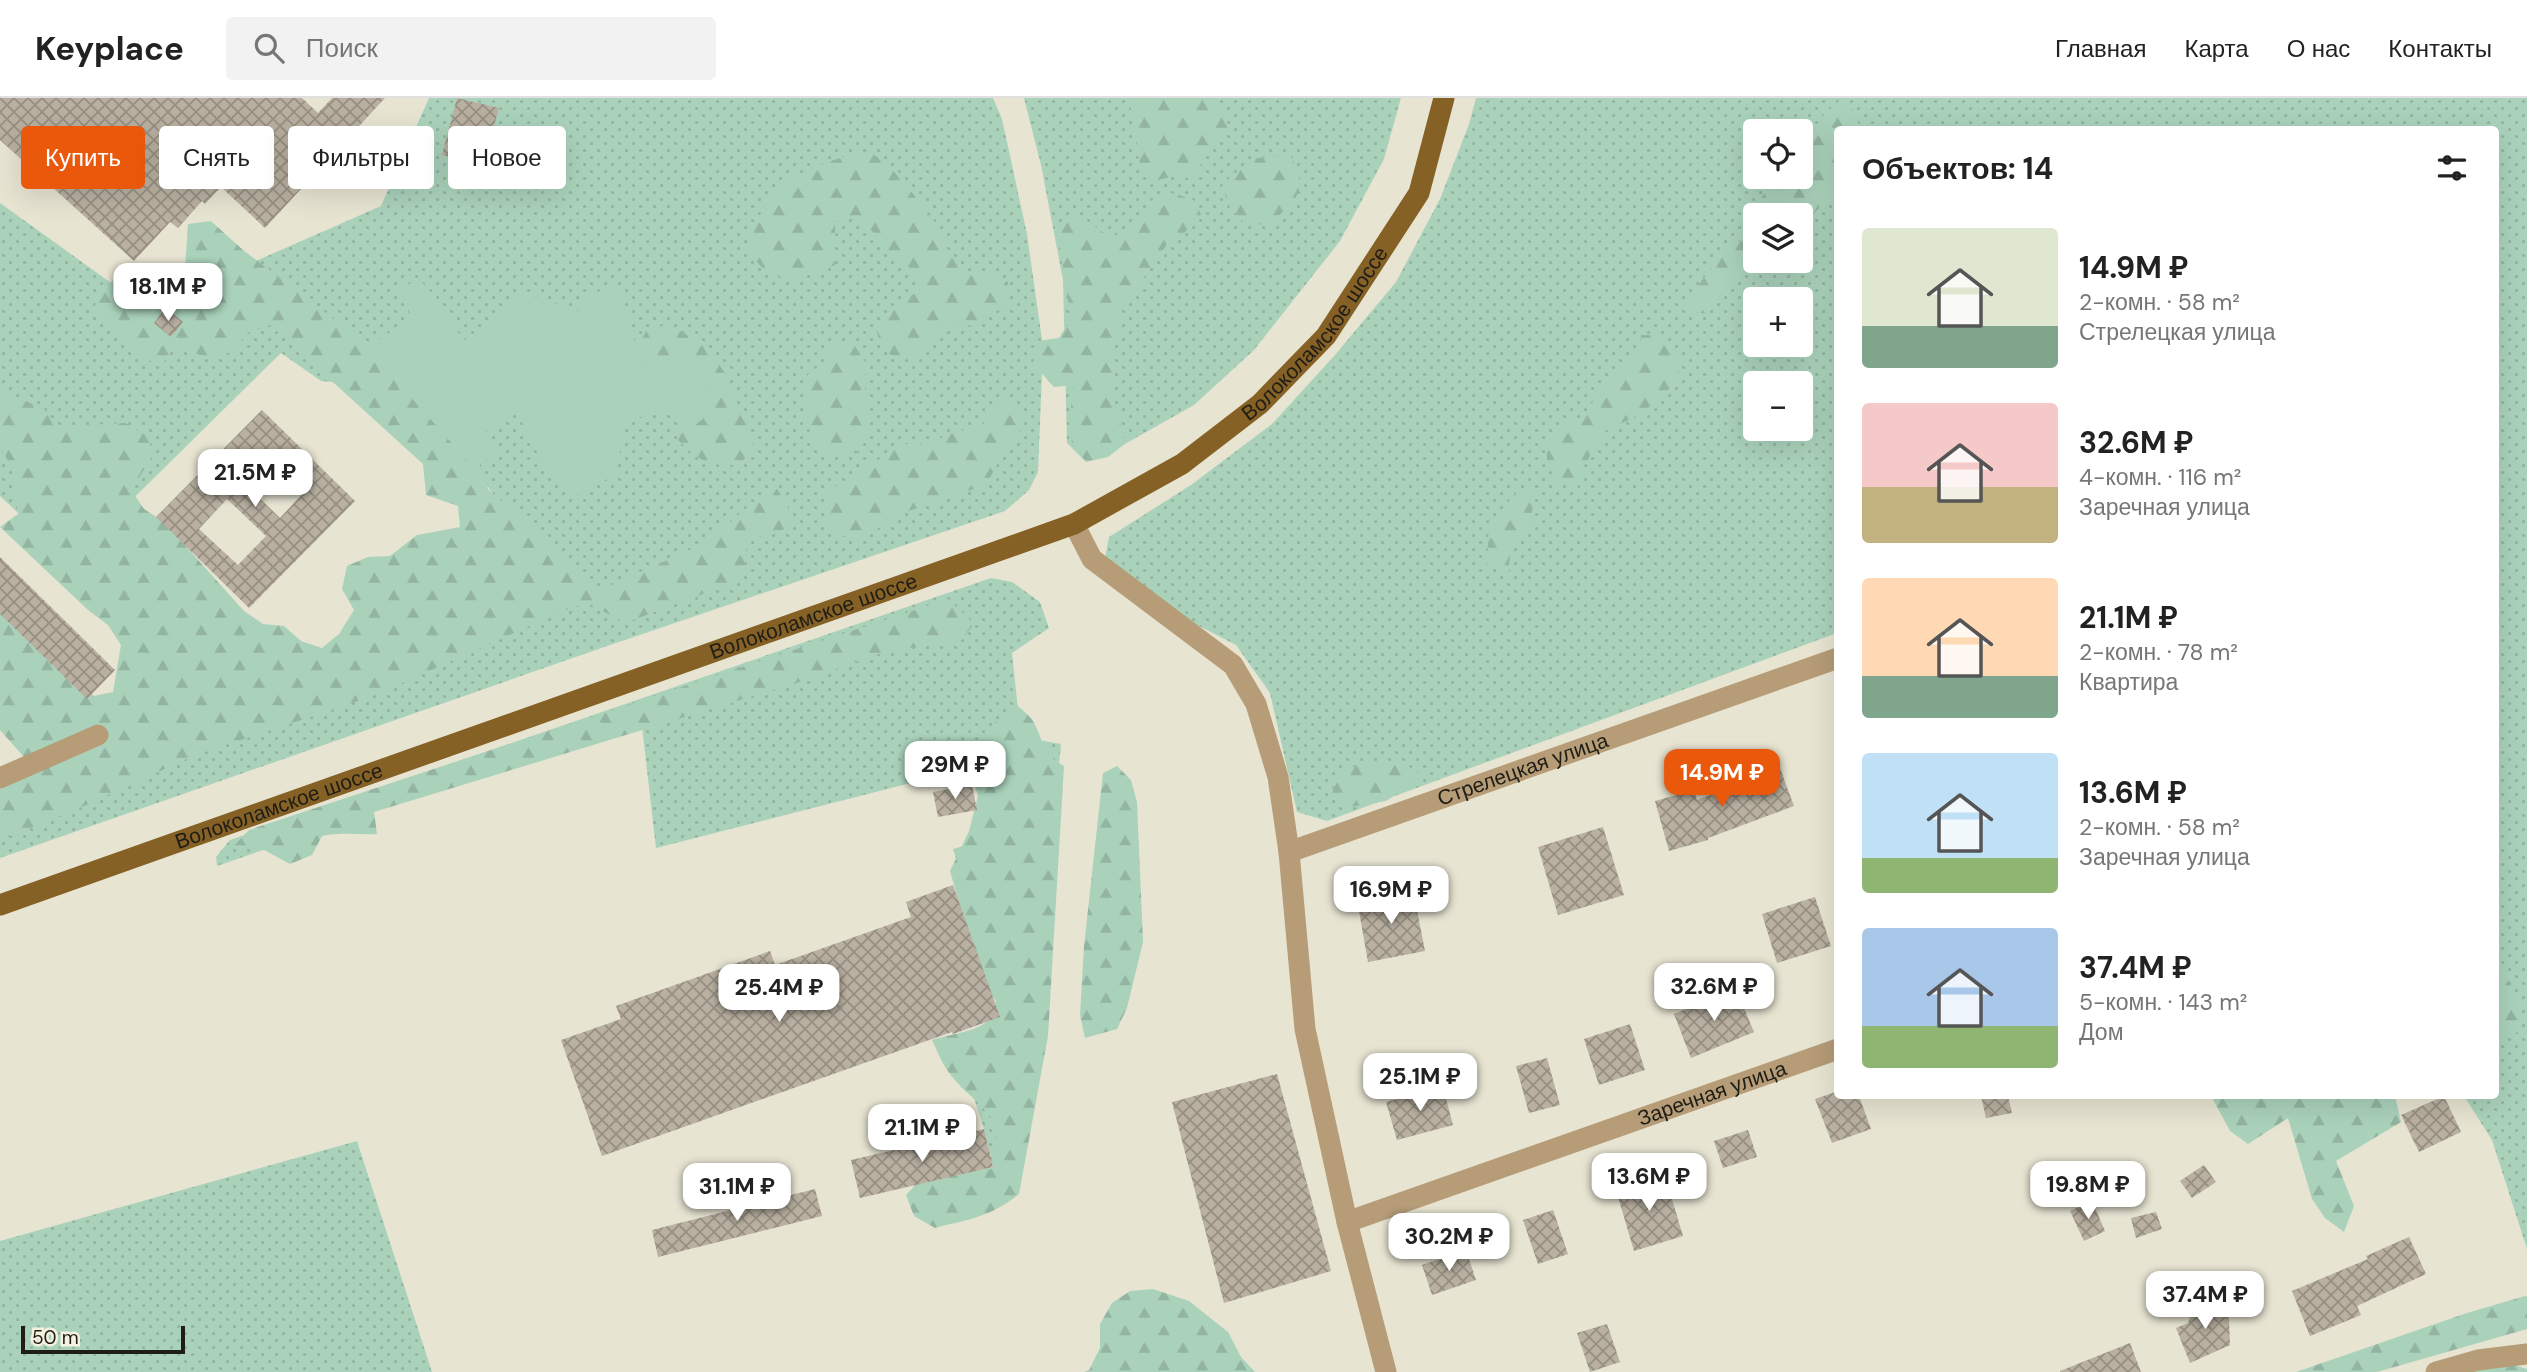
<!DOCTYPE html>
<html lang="ru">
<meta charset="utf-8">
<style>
body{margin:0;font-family:"DM Sans",sans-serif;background:#f2f2f2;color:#222;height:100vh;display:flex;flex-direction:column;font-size:26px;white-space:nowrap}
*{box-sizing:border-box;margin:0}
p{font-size:23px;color:#767676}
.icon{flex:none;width:38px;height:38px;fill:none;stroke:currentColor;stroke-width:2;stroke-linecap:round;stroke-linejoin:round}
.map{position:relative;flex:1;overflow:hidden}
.sheet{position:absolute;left:1834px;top:28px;width:665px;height:973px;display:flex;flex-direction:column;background:#fff;border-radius:7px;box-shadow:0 7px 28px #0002}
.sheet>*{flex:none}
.banner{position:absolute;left:21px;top:28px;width:665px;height:63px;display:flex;gap:14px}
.tools{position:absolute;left:1743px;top:21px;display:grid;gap:14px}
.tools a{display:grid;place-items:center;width:70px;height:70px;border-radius:7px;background:#fff;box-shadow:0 7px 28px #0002;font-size:35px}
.scale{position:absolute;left:21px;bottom:18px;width:164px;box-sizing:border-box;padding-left:7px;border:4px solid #1e1d16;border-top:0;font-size:19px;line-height:24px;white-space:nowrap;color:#1e1d16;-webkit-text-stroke:5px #f5f1df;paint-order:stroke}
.price{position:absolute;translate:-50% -60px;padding:0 16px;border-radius:14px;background:#fff;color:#222;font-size:23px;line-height:46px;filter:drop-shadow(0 2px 4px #0008)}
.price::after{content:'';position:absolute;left:50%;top:42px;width:21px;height:16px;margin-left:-10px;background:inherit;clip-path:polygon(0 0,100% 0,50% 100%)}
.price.on{background:#ea580c;color:#fff}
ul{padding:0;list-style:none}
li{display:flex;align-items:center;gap:21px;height:175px;padding:0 28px}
li span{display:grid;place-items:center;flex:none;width:196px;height:140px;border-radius:7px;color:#555}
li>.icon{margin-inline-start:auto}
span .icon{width:84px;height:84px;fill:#fffc;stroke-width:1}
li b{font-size:30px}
h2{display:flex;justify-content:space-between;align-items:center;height:84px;padding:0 28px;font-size:30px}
.tag{padding:0 24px;border-radius:7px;background:#fff;box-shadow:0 7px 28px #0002;font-size:24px;line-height:63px}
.tag.on{background:#ea580c;color:#fff}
header{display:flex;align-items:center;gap:42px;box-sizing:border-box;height:98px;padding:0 35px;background:#fff;border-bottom:2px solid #e0e0e0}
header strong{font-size:33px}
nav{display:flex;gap:38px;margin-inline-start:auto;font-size:24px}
.search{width:490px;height:63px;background:#f2f2f2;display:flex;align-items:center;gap:18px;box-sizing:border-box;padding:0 24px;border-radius:7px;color:#767676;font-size:26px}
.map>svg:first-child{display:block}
.grass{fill:url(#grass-dots);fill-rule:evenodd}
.forest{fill:url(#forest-firs)}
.green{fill:#aad2bb}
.building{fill:url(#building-cross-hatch);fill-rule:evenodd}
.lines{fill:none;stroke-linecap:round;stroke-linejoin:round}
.minor{stroke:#b69c77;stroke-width:21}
.primary{stroke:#866126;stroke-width:21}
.labels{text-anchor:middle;stroke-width:7;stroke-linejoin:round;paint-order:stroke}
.street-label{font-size:21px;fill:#1e1d16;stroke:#f5f1df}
</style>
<header>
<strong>Keyplace</strong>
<div class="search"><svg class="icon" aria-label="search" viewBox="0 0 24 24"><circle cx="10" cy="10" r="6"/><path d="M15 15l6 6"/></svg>Поиск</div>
<nav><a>Главная</a><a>Карта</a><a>О нас</a><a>Контакты</a></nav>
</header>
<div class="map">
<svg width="2527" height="1274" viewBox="0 0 2527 1274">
<defs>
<pattern id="grass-dots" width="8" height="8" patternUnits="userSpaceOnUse" patternTransform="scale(1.75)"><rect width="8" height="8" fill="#aad2bb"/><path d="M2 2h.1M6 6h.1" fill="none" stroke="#92b4a0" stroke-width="1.8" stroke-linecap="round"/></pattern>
<pattern id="forest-firs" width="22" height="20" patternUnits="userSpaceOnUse" patternTransform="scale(1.75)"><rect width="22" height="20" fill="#aad2bb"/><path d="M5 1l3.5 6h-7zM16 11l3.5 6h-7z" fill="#92b4a0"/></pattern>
<pattern id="building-cross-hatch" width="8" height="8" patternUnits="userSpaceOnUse" patternTransform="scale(1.75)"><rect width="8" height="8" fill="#b9b0a1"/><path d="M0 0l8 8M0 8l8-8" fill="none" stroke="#968f82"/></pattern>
</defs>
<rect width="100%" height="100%" fill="#e7e4d2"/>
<path class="grass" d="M429 0H993L1002 21 1027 136 1043 249 1038 374 1029 392 1005 413 610 547 0 760V689L255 622 277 630 376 595 565 492 473 369 401 290 321 283 281 255 84 449 189 574 0 398V105L125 195 249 166 381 108Z
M1024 0H1401L1384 61 1340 143 1254 252 1194 307 1109 355 1084 362 1067 345 1063 182 1041 67Z
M1476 0H2527V1151L2492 1042 2464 998H2496V32H1838L1837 535 1327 723 1297 714 1270 595 1236 547 1127 491 1103 470 1109 439 1191 387 1272 326 1335 257 1396 184 1440 101 1469 26ZM1755 33H1801V79H1755ZM1755 117H1801V163H1755ZM1755 201H1801V247H1755ZM1755 285H1801V331H1755Z
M991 480 1012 484 1040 504 1049 530 1012 555 1020 631 1039 642 1061 646 1021 1063 1003 1106C970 1122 954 1133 920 1111L914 1087 993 1069 984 1031 971 991 1008 921 953 751 971 746 985 666 656 750 641 620 217 768 216 759 230 742Z
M357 1043 432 1274H0V1143Z"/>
<path class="forest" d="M1126 0H1220L1219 8 1229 28 1203 62 1194 80 1171 79 1148 84 1139 64 1134 18Z
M1839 3 1857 15 1859 31 1838 32 1837 91 1801 129V117H1757L1761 100 1777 79H1801V48L1823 18Z
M858 54 872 55 890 69 931 117 942 137 950 157 964 174 986 173 1008 184 1006 207 975 227 953 229 923 254 902 263 881 251 876 229 890 211 923 190 910 170 890 154 858 117 835 124V167L790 184 768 175 752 159 749 136 769 101 784 84 816 68Z
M1291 58C1310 95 1295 103 1268 127L1245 126 1229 108 1222 87 1252 60Z
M1174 95 1195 103 1201 117 1185 134 1168 145 1119 215 1121 229 1114 246 1113 300 1126 345 1108 359 1086 364 1072 345 1069 323 1074 287 1054 289 1033 266 1037 243 1059 240 1071 221 1057 129 1073 113 1111 140 1142 123 1152 102Z
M211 123 243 152 384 259 477 345 480 369 488 391 538 434 553 452 593 491 615 486 707 444 757 401 777 391 788 409 789 430 767 435 747 445 744 467 732 485 625 525 588 505 565 512 373 598 193 658 82 709 0 742V687L24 659 0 632V512L94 598 113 594 121 547 108 527 88 512 0 429 18 416 12 370 0 349V292L44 311 59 329 125 325 144 336 155 354 131 392 144 411 164 424 244 513 263 526 284 528 301 543 322 550 339 536 354 512 342 491 347 468 368 459 390 458 417 437 460 429 458 408 426 397 423 366 270 227 247 235 233 254 210 259 174 250 161 268C129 254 115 237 93 211L104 190 121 176H144L165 181 185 172 188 126Z
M1755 125V163H1758L1731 181 1708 216 1685 213C1695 188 1709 172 1728 153 1739 141 1746 141 1755 125Z
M668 227 704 245 725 275 738 310 749 329 754 350 739 367C707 368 701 364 678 342L675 285 645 280 637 252 647 231Z
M1641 237H1660L1680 261 1678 282 1655 305 1637 318 1605 333 1584 368 1577 390 1555 383 1547 361V346L1562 329 1583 318 1600 294 1640 253Z
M832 240 854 247 866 265 865 291 871 337 856 355 832 358 812 348 805 305 808 276 826 263Z
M1003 300 1022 312 1019 334 1005 352 986 387 902 415 863 440 841 438 824 420V398L836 388 904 346H927L957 333 980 330Z
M1519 391 1534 394 1531 424 1510 452 1509 474 1487 467 1489 427Z
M948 501 974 526 960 544 887 553 806 582 374 714 377 736C358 737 342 734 322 738L312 757 290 766 264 752 234 748 249 732Z
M1017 607C1022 612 1029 617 1033 623 1044 643 1042 656 1064 668L1048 938 1019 1096C991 1119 970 1121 935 1130L914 1118 906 1097 923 1079 993 1071C1009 1010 975 1012 947 972 941 963 937 952 932 942 949 936 980 934 990 920 993 916 995 908 996 903L982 884 950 773 969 733 978 698 966 656 996 623Z
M1365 662 1405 666 1424 679 1386 703 1349 709 1332 698 1335 681Z
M1117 668 1131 682 1137 704 1143 844 1127 910 1117 931 1085 940 1080 917 1084 848 1103 675Z
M2496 814 2502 871 2521 905 2518 934 2496 943V976Z
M2211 998H2398L2396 1002 2401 1024 2336 1063 2354 1108 2344 1134 2325 1120 2312 1101 2288 1020 2248 1046 2230 1033Z
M1153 1191 1189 1203 1228 1234 1241 1259 1255 1274H1084L1089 1272 1100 1250V1226L1112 1205 1130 1193Z
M2525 1198 2527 1199V1231L2377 1274H2296L2467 1215Z
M2514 1267 2527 1271V1274H2438Z"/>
<path class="green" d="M421 183 442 206 463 243 498 219 522 194 578 213 589 196 619 188 641 266 680 257 702 275 709 297 703 321 683 335 679 313 628 321 618 361 617 376 573 399 539 358 516 312 485 335 501 354 473 369 368 251 411 218 399 188Z"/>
<path class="building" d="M0 0H302L318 15 332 0H385L265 130 221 89 205 106 202 103 178 130 170 124 134 163 0 42Z
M457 0 499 10 483 68 442 57Z
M166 210 183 224 171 239 154 225Z
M262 312 355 403 249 510 156 419ZM272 357 307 391 280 420 245 386ZM227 401 266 438 238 467 199 431Z
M0 459 115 572 87 601 0 516Z
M1780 670 1794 708 1708 740V742L1669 753 1655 703 1694 692 1697 702Z
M972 687 977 712 938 719 933 694Z
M1603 729 1624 797 1558 817 1538 749Z
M953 787 1000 919 953 936 952 934 602 1058 561 942 621 921 616 908 770 853 775 867 911 819 906 804Z
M1413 792 1425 853 1368 864 1357 802Z
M1815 799 1831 848 1777 865 1762 816Z
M1736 891 1754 934 1691 960 1674 916Z
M1630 926 1645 972 1599 987 1584 941Z
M1547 960 1560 1007 1529 1015 1516 968Z
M1277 976 1331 1173 1224 1205 1172 1004Z
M1443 989 1453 1027 1397 1042 1386 1004Z
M1838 993V998H1859L1871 1031 1832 1045 1815 1001Z
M1981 998H2008L2012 1015 1986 1020Z
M2444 998 2461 1034 2419 1054 2401 1017Z
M984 1031 993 1069 860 1100 851 1062Z
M1748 1032 1757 1059 1723 1070 1714 1043Z
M2204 1067 2216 1084 2192 1100 2180 1083Z
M1665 1078 1683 1138 1634 1153 1616 1092Z
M815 1091 822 1118 658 1159 652 1132Z
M2092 1103 2105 1133 2084 1143 2070 1113Z
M1553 1112 1568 1156 1538 1166 1523 1122Z
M2156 1114 2162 1131 2136 1140 2131 1120Z
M2409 1139 2426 1176 2357 1208 2361 1217 2310 1238 2292 1193 2368 1161 2366 1158Z
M1466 1152 1476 1182 1432 1197 1422 1167Z
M2209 1202 2224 1207 2229 1222 2230 1247 2190 1265 2176 1230 2188 1225 2193 1211Z
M1607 1226 1620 1264 1590 1274 1577 1235Z
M2130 1245 2141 1274H2060V1273Z"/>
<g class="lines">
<g class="minor">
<path d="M1074 426 1092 461 1233 567 1256 606 1278 679 1289 754 1305 931 1347 1124 1386 1274"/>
<path d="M0 680 98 637"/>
<path id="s1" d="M1289 754 1838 560"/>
<path id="s2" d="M1347 1124 1838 951"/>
<path d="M2436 1274 2478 1262 2527 1256"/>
</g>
<path class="primary" id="s3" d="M0 807 1074 426 1182 366 1260 306 1326 238 1419 95 1444 0"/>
</g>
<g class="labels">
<g class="street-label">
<text dy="7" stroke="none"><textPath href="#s3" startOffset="1451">Волоколамское шоссе</textPath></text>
<text dy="7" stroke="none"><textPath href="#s3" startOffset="863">Волоколамское шоссе</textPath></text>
<text dy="7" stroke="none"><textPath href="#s1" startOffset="248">Стрелецкая улица</textPath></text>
<text dy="7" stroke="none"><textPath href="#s3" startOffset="296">Волоколамское шоссе</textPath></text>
<text dy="7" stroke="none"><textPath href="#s2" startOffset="387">Заречная улица</textPath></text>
</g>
</g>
</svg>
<div class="tools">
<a><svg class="icon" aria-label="locate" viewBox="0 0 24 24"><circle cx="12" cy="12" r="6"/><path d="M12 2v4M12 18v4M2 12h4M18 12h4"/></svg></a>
<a><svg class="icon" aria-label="layers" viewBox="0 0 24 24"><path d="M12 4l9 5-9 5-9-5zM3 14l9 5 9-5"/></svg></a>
<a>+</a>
<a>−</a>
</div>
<div class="scale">50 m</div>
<b class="price" style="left:168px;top:225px">18.1M ₽</b>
<b class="price" style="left:255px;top:411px">21.5M ₽</b>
<b class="price" style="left:955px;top:703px">29M ₽</b>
<b class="price on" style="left:1722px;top:711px">14.9M ₽</b>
<b class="price" style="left:1391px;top:828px">16.9M ₽</b>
<b class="price" style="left:1714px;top:925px">32.6M ₽</b>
<b class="price" style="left:779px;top:926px">25.4M ₽</b>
<b class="price" style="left:1420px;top:1015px">25.1M ₽</b>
<b class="price" style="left:922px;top:1066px">21.1M ₽</b>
<b class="price" style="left:1649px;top:1115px">13.6M ₽</b>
<b class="price" style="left:2088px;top:1123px">19.8M ₽</b>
<b class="price" style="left:737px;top:1125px">31.1M ₽</b>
<b class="price" style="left:1449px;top:1175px">30.2M ₽</b>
<b class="price" style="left:2205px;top:1233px">37.4M ₽</b>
<div class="banner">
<a class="tag on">Купить</a>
<a class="tag">Снять</a>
<a class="tag">Фильтры</a>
<a class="tag">Новое</a>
</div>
<section class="sheet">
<h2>Объектов: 14<svg class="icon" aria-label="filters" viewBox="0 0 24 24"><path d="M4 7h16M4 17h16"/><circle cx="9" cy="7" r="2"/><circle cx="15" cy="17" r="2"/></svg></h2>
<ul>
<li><span style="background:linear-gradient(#dfe7d0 70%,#7fa58c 0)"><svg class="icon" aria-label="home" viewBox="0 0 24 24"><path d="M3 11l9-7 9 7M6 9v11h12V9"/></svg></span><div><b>14.9M ₽</b><p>2-комн. · 58 m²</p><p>Стрелецкая улица</p></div></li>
<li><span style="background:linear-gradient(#f6c9c9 60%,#c2b280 0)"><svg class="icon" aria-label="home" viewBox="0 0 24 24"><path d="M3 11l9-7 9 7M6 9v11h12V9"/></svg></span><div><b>32.6M ₽</b><p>4-комн. · 116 m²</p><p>Заречная улица</p></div></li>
<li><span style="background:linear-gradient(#ffd9b3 70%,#7fa58c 0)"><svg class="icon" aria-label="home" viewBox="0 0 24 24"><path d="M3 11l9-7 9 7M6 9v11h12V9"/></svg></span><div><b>21.1M ₽</b><p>2-комн. · 78 m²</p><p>Квартира</p></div></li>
<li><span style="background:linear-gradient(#bfe0f5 75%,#8fb573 0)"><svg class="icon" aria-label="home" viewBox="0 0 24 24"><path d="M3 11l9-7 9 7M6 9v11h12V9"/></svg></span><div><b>13.6M ₽</b><p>2-комн. · 58 m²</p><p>Заречная улица</p></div></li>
<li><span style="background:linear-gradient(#a9c7e8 70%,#8fb573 0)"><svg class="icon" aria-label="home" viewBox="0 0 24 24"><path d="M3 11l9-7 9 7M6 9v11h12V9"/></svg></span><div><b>37.4M ₽</b><p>5-комн. · 143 m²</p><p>Дом</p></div></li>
</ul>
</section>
</div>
